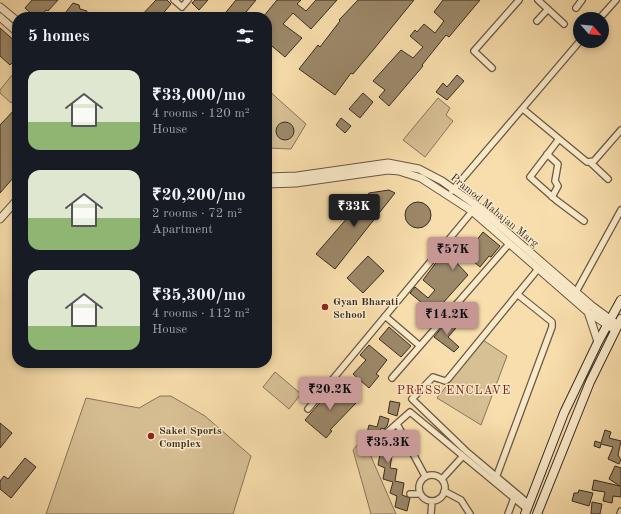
<!DOCTYPE html>
<meta charset="utf-8">
<style>
body{margin:0;font-family:"Old Standard TT",serif;background:#242831;color:#f1f3f6;height:100vh;display:flex;flex-direction:column;font-size:15px;white-space:nowrap}
*{box-sizing:border-box;margin:0}
p{font-size:13px;color:#9ea1a6}
.icon{flex:none;width:22px;height:22px;fill:none;stroke:currentColor;stroke-width:2;stroke-linecap:round;stroke-linejoin:round}
.map{position:relative;flex:1;overflow:hidden}
.side{position:absolute;left:12px;top:12px;width:260px;height:356px;display:flex;flex-direction:column;background:#171b24;border-radius:16px;box-shadow:0 2px 6px #0003}
.side>*{flex:none}
.needle{width:26px;rotate:117deg}
.tools{position:absolute;left:573px;top:12px;display:grid;gap:8px}
.tools a{display:grid;place-items:center;width:36px;height:36px;border-radius:50%;background:#171b24;box-shadow:0 2px 6px #0003;font-size:20px}
.price{position:absolute;translate:-50% -34px;padding:0 9px;border-radius:4px;background:#c59692;color:#111;font-size:13px;line-height:26px;filter:drop-shadow(0 1px 2px #0008)}
.price::after{content:'';position:absolute;left:50%;top:24px;width:12px;height:9px;margin-left:-6px;background:inherit;clip-path:polygon(0 0,100% 0,50% 100%)}
.price.current{background:#222;color:#fff}
ul{padding:0;list-style:none}
li{display:flex;align-items:center;gap:12px;height:100px;padding:0 16px}
li span{display:grid;place-items:center;flex:none;width:112px;height:80px;border-radius:12px;color:#555}
li>.icon{margin-inline-start:auto}
span .icon{width:48px;height:48px;fill:#fffc;stroke-width:1}
li b{font-size:17px}
h2{display:flex;justify-content:space-between;align-items:center;height:48px;padding:0 16px;font-size:17px}
.map>svg:first-child{display:block}
.green{fill:#d8c095;stroke:#88765c}
.building{fill:#9c896a;stroke:#392c23}
.lines{fill:none;stroke-linecap:round;stroke-linejoin:round}
.minor-casing{stroke:#695845;stroke-width:8}
.tertiary-casing{stroke:#695845;stroke-width:9}
.secondary-casing{stroke:#392c23;stroke-width:10}
.minor{stroke:#faeac9;stroke-width:5.5}
.tertiary{stroke:#faeac9;stroke-width:7}
.secondary{stroke:#faeac9;stroke-width:8}
.poi-dot{fill:#8f2418;stroke:#faeac9;stroke-width:1.5}
.labels{text-anchor:middle;stroke-width:3;stroke-linejoin:round;paint-order:stroke}
.street-label{font-size:11px;fill:#392c23;stroke:#faeac9}
.poi-label{font-size:11px;font-weight:bold;fill:#392c23;stroke:#faeac9;text-anchor:start}
.neighbourhood-label{font-size:12px;letter-spacing:1px;fill:#7a1f14;stroke:#faeac9}
</style>
<div class="map">
<svg width="621" height="514" viewBox="0 0 621 514">
<rect width="100%" height="100%" fill="#f8deac"/>
<filter id="stains"><feTurbulence type="fractalNoise" baseFrequency=".005" numOctaves="4"/><feColorMatrix values="0 0 0 0 .2 0 0 0 0 .09 0 0 0 0 .02 0 0 0 .5 -.17"/></filter>
<radialGradient id="worn" r=".72"><stop offset=".6" stop-color="#630" stop-opacity="0"/><stop offset="1" stop-color="#630" stop-opacity=".3"/></radialGradient>
<path class="green" d="M17 69V95L11 103 0 93V90Z
M267 89 306 124 291 149 267 148Z
M438 98 450 108 446 115 453 121 425 157 403 140Z
M483 340 507 356 481 425 437 398Z
M275 372 301 394 289 409 263 387Z
M160 396H171L205 416 251 456 233 514H46L86 398 139 408Z
M363 438 396 514H371L353 450Z"/>
<path class="building" d="M32 0H58L48 11 46 10 40 17H35L25 8Z
M156 0H167L171 4 160 17H140Z
M195 0H208L199 10 192 3Z
M236 0H256L242 17H222Z
M277 0H301L297 4 306 11 316 0H337L311 29 293 13 283 24 302 38 285 57 267 42V17H263Z
M358 0H414L374 49 353 74 351 73 335 95 299 69 318 45 320 47 340 21 339 20Z
M443 0H480L449 37 446 35 422 65 423 66 389 106 379 97 385 90 373 81 401 50 413 58 423 47 410 36 415 30 417 32 424 24 435 33 444 21 434 12Z
M73 3 79 5 80 9 87 11 85 17H62Z
M0 28 17 43V58L10 65 0 56Z
M457 75 464 81 447 100 436 92 443 83 447 87Z
M363 93 373 102 360 118 349 109Z
M17 107V179L14 177 0 193V125Z
M341 118 351 126 345 133 336 125Z
M276 131a9 9 0 1 1 18 0a9 9 0 1 1-18 0Z
M389 190 395 193 335 269 316 254 369 193Z
M405 215a13 13 0 1 1 26 0a13 13 0 1 1-26 0Z
M483 232 500 246 491 257 489 256 480 267 461 251 454 260 468 275 434 313 410 293 415 287 428 298 435 290 423 280 444 252 446 254 458 240 469 250Z
M368 256 384 271 363 293 347 278Z
M447 321 456 328 448 337 459 347 454 352 434 337Z
M389 327 411 346 401 357 379 339Z
M369 345 387 360 376 374 379 376 369 388 353 374 366 360 360 355Z
M335 385 356 403 330 430 332 431 326 438 305 420Z
M390 401 400 403 397 416 388 413Z
M380 416 389 419 387 426 384 429 381 428 378 439 387 440 384 454 392 455 390 468 397 469 395 481 404 483 402 495 410 498 407 511 395 507 397 496 390 493 393 482 383 479 385 468 378 465 380 454 372 451 374 434 367 433 369 425 377 427Z
M0 423 12 433 0 448Z
M605 430 611 432 609 438 621 441 618 455 621 460 619 464 608 459 613 447 601 444 600 448 594 446 595 441 601 443Z
M25 458 36 467 11 498 0 489V481L4 476 8 479Z
M615 466 621 468V497L613 496 612 503 603 501 605 492 592 490 594 480 620 486 609 479Z
M579 490 593 493 589 506 572 501 574 493H578Z
M592 502 602 504 600 514H591Z"/>
<g class="lines">
<g class="minor-casing">
<path id="minor" d="M174 0 182 7 188 0
M538 0 564 24
M576 8 582 0
M599 19 616 0
M537 21 548 9
M492 68 474 51 519 0
M523 109 587 162 594 161 621 130
M559 139 530 177 556 200 584 221
M547 154 558 164 555 181 558 186 552 197
M591 163 608 179
M452 191 580 41
M576 292 621 210
M385 316 420 346
M392 378 509 244
M308 409 475 208
M397 424 425 476
M384 435 410 412 463 456
M419 488a13 13 0 1 1 26 0a13 13 0 1 1-26 0Z
M497 475 552 327V322L517 294
M442 479 463 456 527 509
M444 491 461 500 470 514
M410 494H420
M529 504 466 451 412 399 433 377 445 381 448 379 538 269
M431 514 432 501
M508 514 514 498
M620 514 621 511"/>
</g>
<g class="tertiary-casing">
<path id="tertiary" d="M0 7 17 21
M0 17 17 32
M267 177 297 176 388 163 419 169 442 181 477 206 592 306 618 325
M267 184 296 183 388 170 399 171 421 178 472 211 588 312 615 330
M0 219 17 200
M588 312 598 342"/>
</g>
<g class="secondary-casing">
<path id="secondary" d="M525 514 564 413 598 342 621 300
M537 514 590 382 621 319"/>
</g>
<use href="#minor" class="minor"/>
<use href="#tertiary" class="tertiary"/>
<use href="#secondary" class="secondary"/>
</g>
<g class="poi-dot">
<circle cx="325" cy="307" r="4"/>
<circle cx="151" cy="436" r="4"/>
</g>
<g class="labels">
<g class="street-label">
<text transform="translate(495 210) rotate(39)" y="4">Pramod Mahajan Marg</text>
</g>
<g class="poi-label">
<text x="333" y="305">Gyan Bharati<tspan x="333" dy="13">School</tspan></text>
<text x="159" y="434">Saket Sports<tspan x="159" dy="13">Complex</tspan></text>
</g>
<g class="neighbourhood-label">
<text x="454" y="394">PRESS ENCLAVE</text>
</g>
</g>
<rect width="100%" height="100%" filter="url(#stains)"/>
<rect width="100%" height="100%" fill="url(#worn)"/>
</svg>
<div class="tools">
<a><svg class="needle" viewBox="-14 -14 28 28"><path d="M0-13l5 13h-10z" fill="#e53935"/><path d="M0 13l5-13h-10z" fill="#9ea1a6"/></svg></a>
</div>
<b class="price current" style="left:354px;top:228px">₹33K</b>
<b class="price" style="left:453px;top:271px">₹57K</b>
<b class="price" style="left:447px;top:336px">₹14.2K</b>
<b class="price" style="left:330px;top:411px">₹20.2K</b>
<b class="price" style="left:388px;top:464px">₹35.3K</b>
<section class="side">
<h2>5 homes<svg class="icon" aria-label="filters" viewBox="0 0 24 24"><path d="M4 7h16M4 17h16"/><circle cx="9" cy="7" r="2"/><circle cx="15" cy="17" r="2"/></svg></h2>
<ul>
<li><span style="background:linear-gradient(#dfe7d0 65%,#8fb573 0)"><svg class="icon" aria-label="home" viewBox="0 0 24 24"><path d="M3 11l9-7 9 7M6 9v11h12V9"/></svg></span><div><b>₹33,000/mo</b><p>4 rooms · 120 m²</p><p>House</p></div></li>
<li><span style="background:linear-gradient(#dfe7d0 60%,#8fb573 0)"><svg class="icon" aria-label="home" viewBox="0 0 24 24"><path d="M3 11l9-7 9 7M6 9v11h12V9"/></svg></span><div><b>₹20,200/mo</b><p>2 rooms · 72 m²</p><p>Apartment</p></div></li>
<li><span style="background:linear-gradient(#dfe7d0 70%,#8fb573 0)"><svg class="icon" aria-label="home" viewBox="0 0 24 24"><path d="M3 11l9-7 9 7M6 9v11h12V9"/></svg></span><div><b>₹35,300/mo</b><p>4 rooms · 112 m²</p><p>House</p></div></li>
</ul>
</section>
</div>
